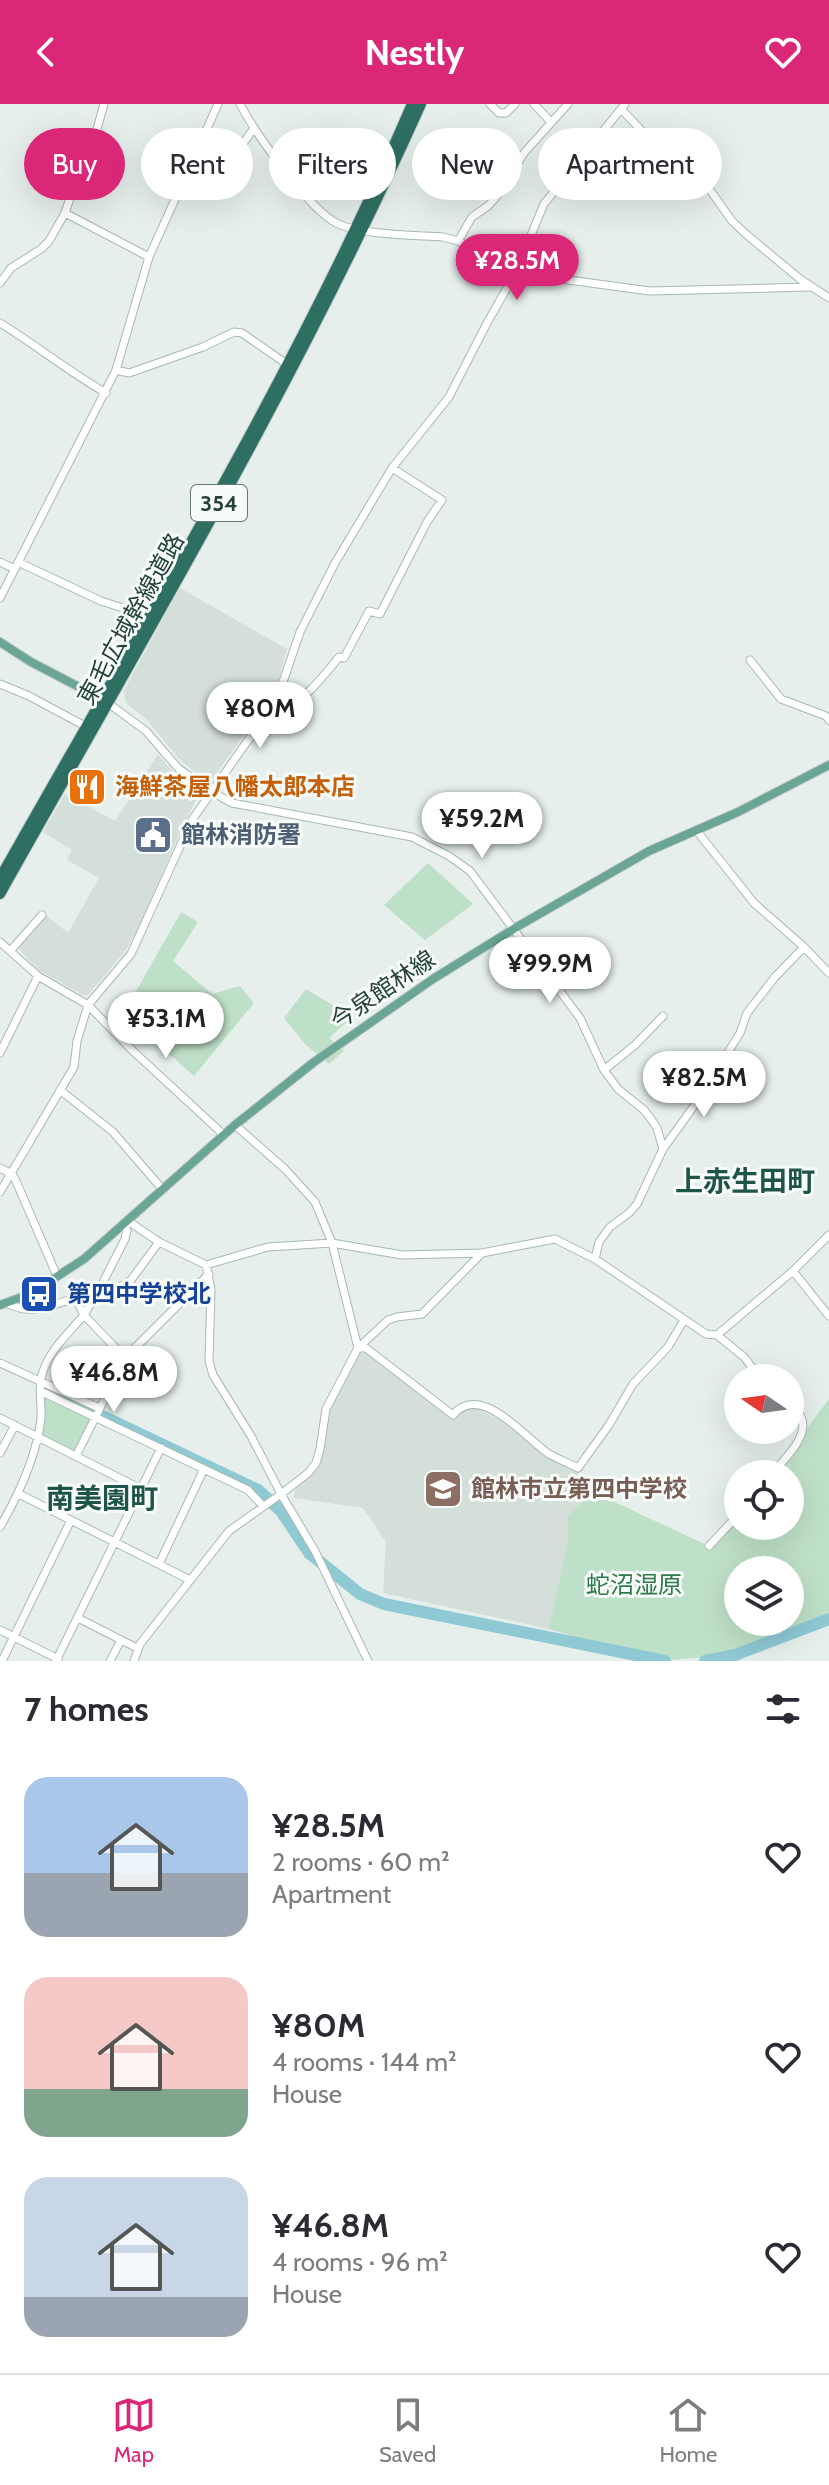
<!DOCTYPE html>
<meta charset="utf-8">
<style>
body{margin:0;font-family:Cabin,"Noto Sans JP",sans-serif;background:#f7f7f7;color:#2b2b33;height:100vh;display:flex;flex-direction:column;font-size:30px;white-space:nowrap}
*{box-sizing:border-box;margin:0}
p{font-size:26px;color:#7c7c81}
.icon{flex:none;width:44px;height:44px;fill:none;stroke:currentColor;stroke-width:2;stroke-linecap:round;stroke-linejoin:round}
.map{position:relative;height:1557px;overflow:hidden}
.drawer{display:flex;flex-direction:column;background:#fff;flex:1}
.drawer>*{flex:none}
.top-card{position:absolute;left:24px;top:24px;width:782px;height:72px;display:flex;gap:16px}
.needle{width:52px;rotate:283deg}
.buttons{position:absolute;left:724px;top:1260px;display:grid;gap:16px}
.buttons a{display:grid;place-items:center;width:80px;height:80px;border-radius:50%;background:#fff;box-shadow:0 8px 32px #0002;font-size:40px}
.price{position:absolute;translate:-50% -68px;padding:0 18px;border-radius:28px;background:#fff;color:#222;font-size:26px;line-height:52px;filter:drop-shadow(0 2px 4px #0008)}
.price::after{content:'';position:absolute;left:50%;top:48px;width:24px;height:18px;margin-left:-12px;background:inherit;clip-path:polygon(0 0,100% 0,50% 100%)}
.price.current{background:#db2777;color:#fff}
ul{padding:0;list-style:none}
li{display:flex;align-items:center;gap:24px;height:200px;padding:0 24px}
li span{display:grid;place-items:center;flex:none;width:224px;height:160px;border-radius:24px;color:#555}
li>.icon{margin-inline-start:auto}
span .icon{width:96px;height:96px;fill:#fffc;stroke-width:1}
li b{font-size:34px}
h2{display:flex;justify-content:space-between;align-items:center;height:96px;padding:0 24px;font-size:34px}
.tag{padding:0 28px;border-radius:36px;background:#fff;box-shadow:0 8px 32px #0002;font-size:28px;line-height:72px}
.tag.current{background:#db2777;color:#fff}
header{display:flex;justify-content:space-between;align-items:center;height:104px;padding:0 24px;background:#db2777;color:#fff;font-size:36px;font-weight:800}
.dock{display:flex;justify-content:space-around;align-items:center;height:112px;border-top:2px solid #e1e1e2;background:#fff;font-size:22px;color:#7c7c81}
.dock a{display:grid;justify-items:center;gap:4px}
.dock .current{color:#db2777}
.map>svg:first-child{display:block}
.built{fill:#d4dfda}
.green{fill:#bfe0c8;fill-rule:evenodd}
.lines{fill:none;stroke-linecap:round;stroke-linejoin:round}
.river{stroke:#8ec9d4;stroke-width:12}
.minor-casing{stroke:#a8b8b2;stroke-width:9}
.major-casing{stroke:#c2cac8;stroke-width:10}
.highway-casing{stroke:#c2cac8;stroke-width:12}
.minor{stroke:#fff;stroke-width:7}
.major{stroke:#6aa596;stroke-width:8}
.highway{stroke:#2f6f62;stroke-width:10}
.labels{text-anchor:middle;stroke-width:6;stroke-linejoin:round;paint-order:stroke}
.shield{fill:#f7fbf9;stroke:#637a73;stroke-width:2}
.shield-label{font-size:22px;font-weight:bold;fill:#24423a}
.street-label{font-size:24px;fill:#24423a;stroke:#f7fbf9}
.food-label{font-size:24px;font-weight:bold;fill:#c56008;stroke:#f7fbf9;text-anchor:start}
.service-label{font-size:24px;font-weight:bold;fill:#4e5e75;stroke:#f7fbf9;text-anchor:start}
.transit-label{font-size:24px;font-weight:bold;fill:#164399;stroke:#f7fbf9;text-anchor:start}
.education-label{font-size:24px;font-weight:bold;fill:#785e54;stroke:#f7fbf9;text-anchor:start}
.park-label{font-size:24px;fill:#2d7a4b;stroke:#f7fbf9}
.quarter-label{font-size:28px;font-weight:bold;fill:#1f5548;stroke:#f7fbf9}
</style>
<header><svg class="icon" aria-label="back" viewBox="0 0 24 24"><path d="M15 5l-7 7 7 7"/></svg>Nestly<svg class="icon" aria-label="heart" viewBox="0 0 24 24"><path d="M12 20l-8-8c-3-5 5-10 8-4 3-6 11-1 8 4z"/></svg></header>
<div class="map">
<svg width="829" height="1557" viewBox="0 0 829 1557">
<rect width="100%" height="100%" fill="#e6efeb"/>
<path class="built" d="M180 484 287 545 280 572 266 601 213 674 204 675 179 655 147 616 126 599 124 586Z
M158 650 175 671 196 686 197 694 181 726 139 823 126 846 88 891H82L37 865 18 844 47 812 68 829 99 774 67 756 72 746 43 728 65 690 115 717Z
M359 1249H366L453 1316 461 1307 473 1303 507 1319 545 1352 578 1368V1373L593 1388 568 1411 567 1442 555 1518 549 1525 383 1489 386 1438 363 1404 294 1394 296 1382 323 1348 330 1304Z"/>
<path class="green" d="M428 759 473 800 425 836 384 801Z
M181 808 198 818 173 857 212 890 240 882 254 899 194 972 145 929 127 908 131 896Z
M306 885 352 913 329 934 344 947 329 960 305 940 284 914Z
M41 1287 91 1316 75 1350 38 1331Z
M829 1295V1510L735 1551 656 1557 549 1525 567 1442 568 1411 593 1388 709 1442 738 1410V1422H790V1370H772ZM738 1466H790V1518H738Z"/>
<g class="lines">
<path class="river" d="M56 1290 258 1386 281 1407 309 1449 360 1490 384 1500 665 1557
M705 1557 735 1551 829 1515"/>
<g class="minor-casing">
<path id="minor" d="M240 0C256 30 309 106 338 120 363 131 415 131 443 133L458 137 489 154 531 171 650 187 810 183
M490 0 499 9H506L515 0
M534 0 551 18
M621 5 661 47 703 76 732 117 747 131 800 175 829 194
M194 54 220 72 254 24
M65 109 149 153
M458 137 472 113 488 102 498 91 524 49 568 0
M0 179 11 164 41 145 49 137 65 109 77 73 90 50 104 0
M0 219C36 241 69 268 106 289
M116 266 129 269 135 267 203 243 234 228 242 229 288 261
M0 458 15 465
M18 458 101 497 148 512
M0 494 116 266 149 153 218 0
M750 556 781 595 826 612 829 616
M0 580 29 592 85 622
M108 599 146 627 178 664 210 687 232 699 412 733 449 752 470 767 580 914 604 966 618 985 644 1006 651 1015 657 1024 663 1045
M260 620C294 607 317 581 339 553L344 554 369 507 380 510 427 418 442 396 392 364
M696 726 754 799 804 843 829 869
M0 838 38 872 88 901 133 947 224 1031
M11 846 42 811
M0 949 38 872
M604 966 635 941 663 912
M60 986 113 1028 163 1086
M235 1021 285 1065 315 1098 332 1139 358 1244H366L453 1311C481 1277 526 1335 549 1350 558 1355 569 1359 578 1364L609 1321 633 1280 668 1243 684 1216
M0 1064 12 1070 16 1077 57 1172
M0 1088 74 963 77 937 88 901 131 850 192 716 272 602 283 578 300 528 335 459 392 364 449 293 487 219 515 170 544 100 625 0
M128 1117 159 1138 206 1161 211 1185 209 1257 213 1271 251 1332 281 1390 229 1427 140 1540 134 1557
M595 1155 599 1138 610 1123 629 1109 637 1100 663 1045 699 995 740 929 747 909 775 873 804 843
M206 1161 268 1143 332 1139 402 1151 482 1149 555 1135 595 1155 706 1230 717 1231 793 1167 829 1131
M793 1167 829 1212
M8 1200C14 1202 20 1205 26 1205 50 1206 77 1192 100 1184L125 1135 127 1126 124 1121
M717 1231 744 1253 760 1274
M125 1254 84 1211 100 1184 112 1188 131 1176 159 1138
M0 1259 99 1304
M40 1287 248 1386 263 1402
M0 1314 141 1385
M0 1349 15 1321
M76 1352 125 1254 209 1170
M772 1370C783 1356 812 1331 800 1311 798 1307 793 1305 790 1302
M19 1390 190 1476
M0 1423C19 1390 37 1352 41 1314 42 1300 38 1285 42 1271 48 1247 69 1229 84 1211L75 1193
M709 1442 738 1411
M159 1460 204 1365
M78 1514 137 1544
M0 1526 58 1555
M2 1557 71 1416
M56 1557 161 1344
M110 1557 121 1536
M368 1557 315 1447 281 1390 308 1369 316 1359 320 1345 326 1305 358 1244 388 1216 397 1213 422 1210 482 1149"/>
</g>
<g class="major-casing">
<path id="major" d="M0 538 31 558 104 596
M0 1201 30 1190 84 1155 235 1021 314 958 433 875 515 824 649 747 738 708 829 661"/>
</g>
<g class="highway-casing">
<path id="highway" d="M0 774C143 520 297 268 412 0
M0 790C146 530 299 273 421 0"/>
</g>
<use href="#minor" class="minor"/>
<use href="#major" class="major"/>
<use href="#highway" class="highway"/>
</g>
<defs>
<g id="restaurant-square" transform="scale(2)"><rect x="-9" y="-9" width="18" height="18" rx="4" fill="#e8710a" stroke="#f7fbf9"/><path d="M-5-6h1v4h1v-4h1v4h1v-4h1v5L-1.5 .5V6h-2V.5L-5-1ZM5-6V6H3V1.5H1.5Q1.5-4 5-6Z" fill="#fff"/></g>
<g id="civic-square" transform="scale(2)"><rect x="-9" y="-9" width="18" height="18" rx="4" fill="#5c6f8a" stroke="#f7fbf9"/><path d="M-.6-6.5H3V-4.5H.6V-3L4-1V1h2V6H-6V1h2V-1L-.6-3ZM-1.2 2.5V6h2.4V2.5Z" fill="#fff"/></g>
<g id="bus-square" transform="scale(2)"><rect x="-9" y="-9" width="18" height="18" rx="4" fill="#1a4fb4" stroke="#f7fbf9"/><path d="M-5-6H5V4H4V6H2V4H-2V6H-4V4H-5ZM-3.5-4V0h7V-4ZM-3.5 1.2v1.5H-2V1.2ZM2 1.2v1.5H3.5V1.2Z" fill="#fff"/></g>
<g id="school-square" transform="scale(2)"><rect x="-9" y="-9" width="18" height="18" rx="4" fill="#8d6e63" stroke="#f7fbf9"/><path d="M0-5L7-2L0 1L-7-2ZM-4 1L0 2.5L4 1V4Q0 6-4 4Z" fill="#fff"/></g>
</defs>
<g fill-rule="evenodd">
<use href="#restaurant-square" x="87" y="683"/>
<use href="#civic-square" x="153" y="731"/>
<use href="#bus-square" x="39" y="1190"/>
<use href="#school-square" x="443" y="1385"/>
</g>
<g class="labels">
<rect class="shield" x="191" y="381" width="56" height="36" rx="6"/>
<g class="shield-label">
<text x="219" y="407">354</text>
</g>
<g class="street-label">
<text transform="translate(131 515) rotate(-61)" y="8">東毛広域幹線道路</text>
<text transform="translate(383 886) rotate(-34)" y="8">今泉館林線</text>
</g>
<g class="food-label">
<text x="115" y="691">海鮮茶屋八幡太郎本店</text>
</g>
<g class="service-label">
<text x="181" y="739">館林消防署</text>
</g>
<g class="transit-label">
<text x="67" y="1198">第四中学校北</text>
</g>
<g class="education-label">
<text x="471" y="1393">館林市立第四中学校</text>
</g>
<g class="park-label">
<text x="634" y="1489">蛇沼湿原</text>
</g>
<g class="quarter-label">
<text x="745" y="1087">上赤生田町</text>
<text x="102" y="1404">南美園町</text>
</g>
</g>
</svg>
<div class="buttons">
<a><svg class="needle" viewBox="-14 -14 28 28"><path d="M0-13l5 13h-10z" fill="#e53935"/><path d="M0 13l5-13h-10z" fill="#7c7c81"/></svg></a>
<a><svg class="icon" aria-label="locate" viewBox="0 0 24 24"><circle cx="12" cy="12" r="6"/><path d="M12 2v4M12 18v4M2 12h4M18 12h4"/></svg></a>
<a><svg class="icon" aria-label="layers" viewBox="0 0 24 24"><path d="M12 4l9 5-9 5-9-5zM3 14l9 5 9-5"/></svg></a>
</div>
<b class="price current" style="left:517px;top:198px">¥28.5M</b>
<b class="price" style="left:260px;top:646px">¥80M</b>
<b class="price" style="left:482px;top:756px">¥59.2M</b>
<b class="price" style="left:550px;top:901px">¥99.9M</b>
<b class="price" style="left:166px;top:956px">¥53.1M</b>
<b class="price" style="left:704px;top:1015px">¥82.5M</b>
<b class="price" style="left:114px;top:1310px">¥46.8M</b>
<div class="top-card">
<a class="tag current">Buy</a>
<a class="tag">Rent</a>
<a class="tag">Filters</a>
<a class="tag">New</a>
<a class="tag">Apartment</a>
</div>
</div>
<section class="drawer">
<h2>7 homes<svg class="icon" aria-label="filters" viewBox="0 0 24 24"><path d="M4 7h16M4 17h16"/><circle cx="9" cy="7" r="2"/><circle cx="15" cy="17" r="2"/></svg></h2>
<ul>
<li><span style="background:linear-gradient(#a9c7e8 60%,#9aa5b1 0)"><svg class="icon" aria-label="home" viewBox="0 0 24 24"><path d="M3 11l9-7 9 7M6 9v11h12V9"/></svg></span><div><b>¥28.5M</b><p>2 rooms · 60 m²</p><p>Apartment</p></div><svg class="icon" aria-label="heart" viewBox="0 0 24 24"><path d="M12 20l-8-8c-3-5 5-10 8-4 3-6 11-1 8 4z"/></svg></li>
<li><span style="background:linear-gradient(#f6c9c9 70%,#7fa58c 0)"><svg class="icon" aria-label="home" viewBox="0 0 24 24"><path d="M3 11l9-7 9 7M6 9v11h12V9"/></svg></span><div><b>¥80M</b><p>4 rooms · 144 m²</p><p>House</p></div><svg class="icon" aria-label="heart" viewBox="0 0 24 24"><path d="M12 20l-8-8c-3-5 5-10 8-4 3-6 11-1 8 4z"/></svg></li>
<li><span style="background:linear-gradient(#c9d6e8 75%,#9aa5b1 0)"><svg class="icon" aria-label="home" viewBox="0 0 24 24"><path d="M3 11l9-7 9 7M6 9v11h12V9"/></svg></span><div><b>¥46.8M</b><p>4 rooms · 96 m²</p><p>House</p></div><svg class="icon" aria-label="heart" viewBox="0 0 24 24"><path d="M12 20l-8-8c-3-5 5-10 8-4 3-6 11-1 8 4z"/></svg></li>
</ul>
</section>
<nav class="dock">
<a class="current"><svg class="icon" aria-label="map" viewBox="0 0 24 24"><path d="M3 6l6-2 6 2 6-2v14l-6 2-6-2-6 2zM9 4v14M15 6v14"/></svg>Map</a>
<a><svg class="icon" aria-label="saved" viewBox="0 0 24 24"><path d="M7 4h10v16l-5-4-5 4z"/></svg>Saved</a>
<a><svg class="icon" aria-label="home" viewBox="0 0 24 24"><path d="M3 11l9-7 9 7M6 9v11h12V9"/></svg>Home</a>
</nav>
